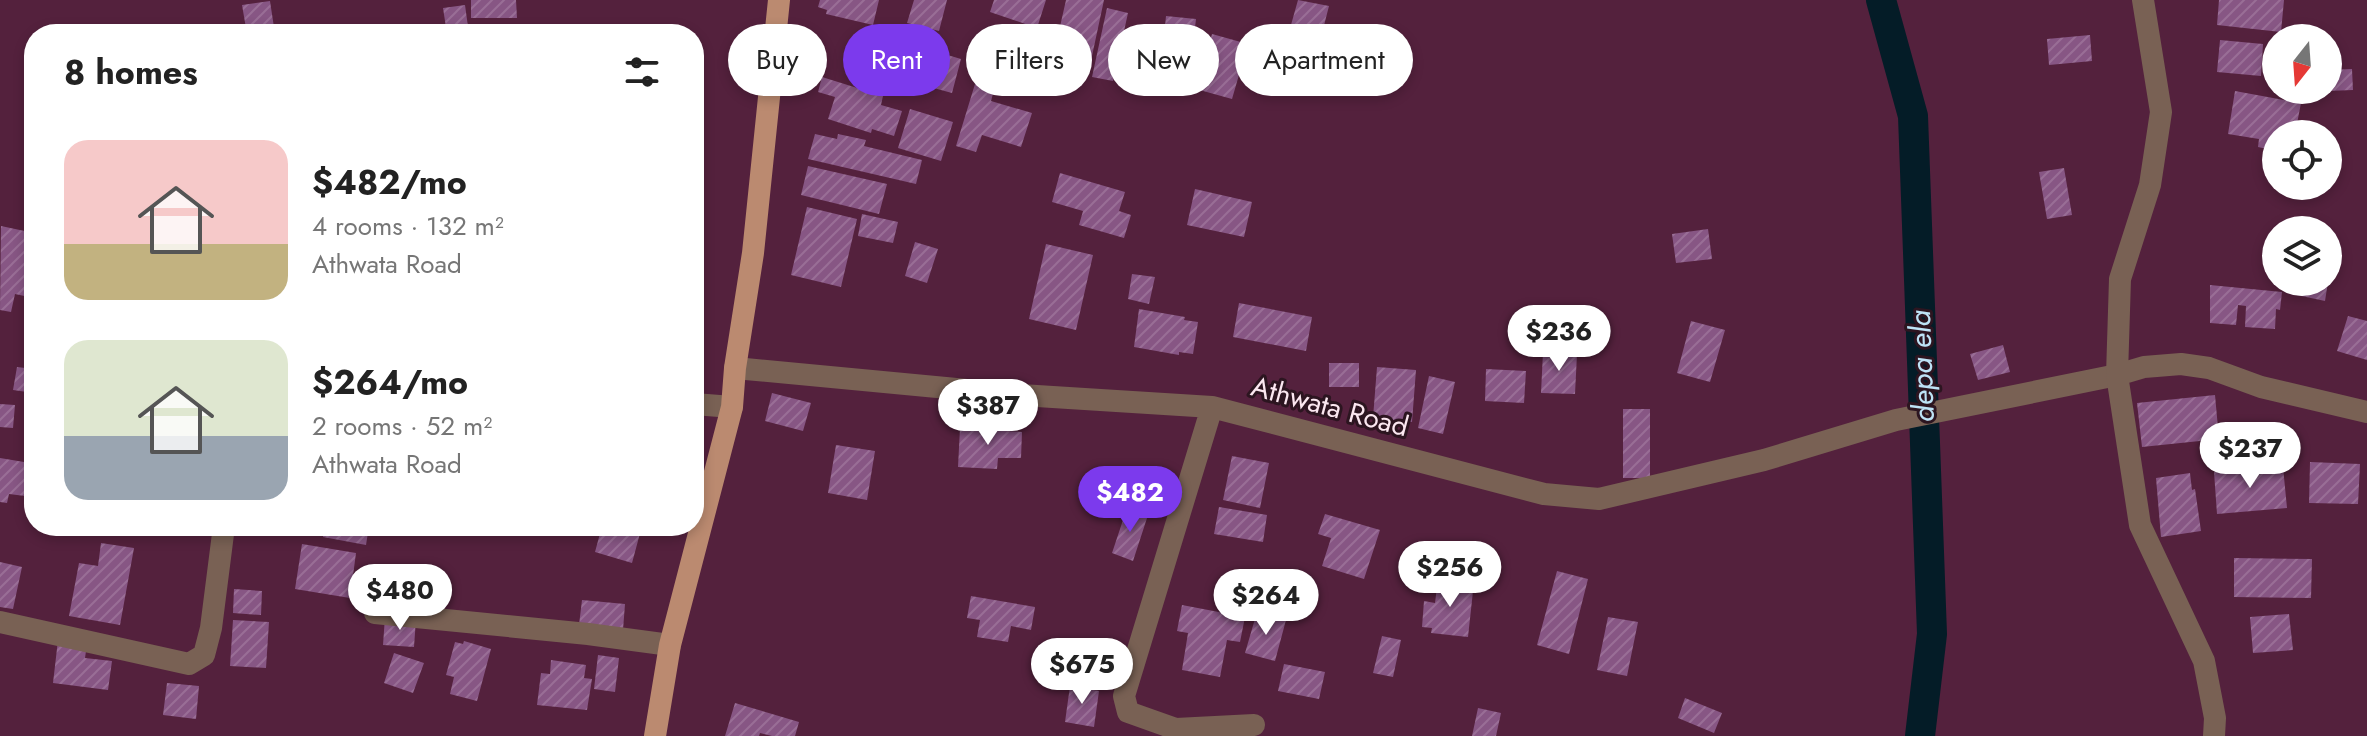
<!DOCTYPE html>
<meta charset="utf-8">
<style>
body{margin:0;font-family:Jost,sans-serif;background:#f2f2f2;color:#222;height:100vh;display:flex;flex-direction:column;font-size:30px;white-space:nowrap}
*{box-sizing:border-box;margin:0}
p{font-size:26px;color:#767676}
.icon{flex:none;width:44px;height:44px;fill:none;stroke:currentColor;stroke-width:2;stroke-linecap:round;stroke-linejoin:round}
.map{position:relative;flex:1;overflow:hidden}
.drawer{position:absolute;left:24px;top:24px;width:680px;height:512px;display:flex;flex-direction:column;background:#fff;border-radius:32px;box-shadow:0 4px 12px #0003}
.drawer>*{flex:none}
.hud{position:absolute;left:728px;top:24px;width:760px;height:72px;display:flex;gap:16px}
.needle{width:52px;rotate:197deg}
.buttons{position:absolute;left:2262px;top:24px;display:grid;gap:16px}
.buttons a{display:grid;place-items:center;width:80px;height:80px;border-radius:50%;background:#fff;box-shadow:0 4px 12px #0003;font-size:40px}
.price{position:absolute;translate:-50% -68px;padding:0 18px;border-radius:28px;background:#fff;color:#222;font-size:26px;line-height:52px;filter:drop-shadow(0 2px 4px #0008)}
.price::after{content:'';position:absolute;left:50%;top:48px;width:24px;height:18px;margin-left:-12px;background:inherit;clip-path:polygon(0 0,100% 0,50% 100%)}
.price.selected{background:#7c3aed;color:#fff}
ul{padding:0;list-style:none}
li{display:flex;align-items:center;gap:24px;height:200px;padding:0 40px}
li span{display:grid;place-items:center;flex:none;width:224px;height:160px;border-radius:24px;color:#555}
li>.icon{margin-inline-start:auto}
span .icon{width:96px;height:96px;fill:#fffc;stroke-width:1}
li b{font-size:34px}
h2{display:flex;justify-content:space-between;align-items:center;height:96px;padding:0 40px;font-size:34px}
.tag{padding:0 28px;border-radius:36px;background:#fff;box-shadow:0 4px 12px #0003;font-size:28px;line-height:72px}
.tag.selected{background:#7c3aed;color:#fff}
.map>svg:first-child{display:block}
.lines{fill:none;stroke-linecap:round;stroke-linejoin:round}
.canal{stroke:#041c27;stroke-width:30}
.building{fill:url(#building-hatch)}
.minor{stroke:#796154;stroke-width:22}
.tertiary{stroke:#796154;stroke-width:22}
.primary{stroke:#bb8a70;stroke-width:22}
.labels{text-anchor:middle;stroke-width:6;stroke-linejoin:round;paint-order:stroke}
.street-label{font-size:28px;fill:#fbe7f0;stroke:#2c1520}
.water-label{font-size:30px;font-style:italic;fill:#bde3f6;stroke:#2c1520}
</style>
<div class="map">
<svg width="2367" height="736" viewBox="0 0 2367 736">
<defs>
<pattern id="building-hatch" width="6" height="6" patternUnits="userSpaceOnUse" patternTransform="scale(2)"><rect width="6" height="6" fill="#875684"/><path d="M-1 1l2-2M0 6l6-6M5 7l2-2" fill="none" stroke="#996e96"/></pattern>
</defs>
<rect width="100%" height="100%" fill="#54213d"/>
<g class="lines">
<path class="canal" d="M1881 0 1913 116 1932 634 1920 736"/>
</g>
<path class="building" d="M471 0H516L517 18H471Z
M820 0H879L873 25 826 14 827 10 818 7Z
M914 0H947L939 31 907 23Z
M994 0H1046L1037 28 990 12Z
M1066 0H1104L1089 70 1052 62Z
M1298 0 1329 6 1320 41 1289 32Z
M2219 0H2284L2281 32 2217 25Z
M270 1 275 34H247L242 5Z
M465 5 469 34H447L443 8Z
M1107 8 1128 13 1113 81 1092 77Z
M1166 16 1196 19 1190 70 1161 66Z
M1212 34 1248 44 1232 99 1196 89Z
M2090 35 2092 61 2049 65 2047 39Z
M2220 40 2263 44 2261 76 2217 72Z
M904 42 961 59 952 93 882 74 890 47 901 51Z
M2352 69 2353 90 2328 91V70Z
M822 77 883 96 881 105 902 111 894 136 872 129 871 133 828 119 835 97 818 92Z
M975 84 994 90 991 101 1032 113 1021 147 982 135 976 152 956 146Z
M2235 91 2301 103 2295 134H2276V151L2258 147 2259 139 2228 134Z
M910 109 953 122 941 161 898 148Z
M31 126H34V160H31Z
M815 134 837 139 838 134 866 140 864 146 922 160 916 184 808 159Z
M808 166 887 184 879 214 801 195Z
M2064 168 2072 215 2047 219 2039 172Z
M1060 173 1125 192 1119 211 1131 215 1124 238 1079 225 1083 211 1052 202Z
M1195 189 1252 202 1244 237 1187 225Z
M807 207 857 219 841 287 791 275Z
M862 214 898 222 893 243 858 236Z
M1 226 34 233V271L29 297 15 294 11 312 0 310Z
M1708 229 1712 259 1676 263 1672 234Z
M915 242 938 249 927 283 905 276Z
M1046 244 1093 255 1076 330 1029 319Z
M1132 274 1155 277 1149 304 1128 299Z
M2294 282H2328L2325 301 2292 294Z
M2210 285 2282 292 2280 310 2276 309 2275 329 2245 327 2246 306 2238 305 2236 325 2210 323Z
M1239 303 1312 317 1306 351 1233 337Z
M1139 309 1185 317 1184 320 1198 322 1193 354 1179 352V355L1134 347Z
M2348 316 2367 321V360L2337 351Z
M1691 321 1725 330 1710 382 1677 373Z
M2003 345 2010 372 1978 380 1970 354Z
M1543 352 1577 354 1575 394 1541 393Z
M1329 363H1359V387H1329Z
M17 367 34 369V393L13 390Z
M1377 367 1416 370 1412 422 1373 418Z
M1486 369 1526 371 1524 403 1485 401Z
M1429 376 1455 382 1443 434 1418 428Z
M772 393 811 403 803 431 765 421Z
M2215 395 2219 439 2142 447 2137 403Z
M0 404 15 405 13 428 0 427Z
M1623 409H1650V478H1623Z
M960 428 1022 432 1021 458H998L997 469 958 467Z
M836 445 875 451 867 500 828 493Z
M1232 456 1269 463 1260 508 1223 500Z
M0 458 30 463 25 496 9 494 7 503 0 502Z
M2310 462 2360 464 2358 504 2309 503Z
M2283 467 2287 508 2217 514 2214 472Z
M2190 473 2192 490 2195 489 2201 531 2161 537 2156 478Z
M1219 507 1267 515 1263 542 1214 534Z
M1127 508 1148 515 1133 561 1112 553Z
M1325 514 1380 530 1364 579 1322 566 1331 538 1318 534Z
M305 526H322L321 536 303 534Z
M325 526H369L366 545 323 537Z
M602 526H642L632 563 595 552Z
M101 543 134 548 120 625 69 616 79 563 98 566Z
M302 544 356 553 350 598 295 589Z
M2234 558 2312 559 2311 598 2234 597Z
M0 562 22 567 13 609 0 607Z
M1557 571 1588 579 1569 654 1537 645Z
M1438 579 1474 582 1468 637 1431 633 1432 628 1422 627 1424 601 1435 603Z
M234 589 262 591 261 615 233 613Z
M971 596 1035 607 1031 630 1011 626 1008 642 977 637 980 620 967 618Z
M582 600 625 604 623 630 579 625Z
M1182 605 1245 617 1240 642 1227 640 1220 677 1182 670 1188 633 1177 631Z
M1257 612 1286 620 1275 661 1245 653Z
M2289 614 2293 650 2253 653 2250 617Z
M385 617 416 619 414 647 383 645Z
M1608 617 1638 622 1627 676 1597 670Z
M233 620 269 622 266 668 230 666Z
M1382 636 1401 640 1393 677 1373 673Z
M58 640 87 644 85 658 112 661 108 690 53 683Z
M464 641 491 649 477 701 450 694 454 677 446 675 455 642 463 644Z
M394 653 424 663 413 693 384 683Z
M598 655 619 658 615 692 594 689Z
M551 660 586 665 584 678 592 679 587 710 537 705 541 673 550 674Z
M1284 664 1325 672 1319 699 1278 691Z
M167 683 199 686 196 719 163 715Z
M1070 686 1099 691 1094 727 1065 722Z
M1685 698 1722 713 1714 733 1678 718Z
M735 703 799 722 795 736H772L760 733 759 736H725Z
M1478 708 1501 713 1496 736H1472Z"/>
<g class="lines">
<path class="minor" d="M735 368 1021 395 1212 407 1544 494 1599 499 1764 460 1896 420 2117 375
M694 404 732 407
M1212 407 1124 696 1128 712 1176 729 1254 725
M375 613 588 634 670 645
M0 622 189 664 204 655 211 628 224 526"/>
<path class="tertiary" d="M2143 0 2161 112 2150 185 2120 279 2117 375 2140 525 2204 661 2215 718 2214 736
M2117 375 2144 367 2181 364 2209 368 2261 387 2367 412"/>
<path class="primary" d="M655 736 670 645 732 407 735 368 753 253 779 0"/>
</g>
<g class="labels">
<g class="street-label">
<text transform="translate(1330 406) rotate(15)" y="10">Athwata Road</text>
</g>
<g class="water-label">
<text transform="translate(1922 366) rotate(-92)" y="10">depa ela</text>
</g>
</g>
</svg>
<div class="buttons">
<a><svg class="needle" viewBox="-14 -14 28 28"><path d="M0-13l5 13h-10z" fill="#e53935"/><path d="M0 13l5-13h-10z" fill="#767676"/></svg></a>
<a><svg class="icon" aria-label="locate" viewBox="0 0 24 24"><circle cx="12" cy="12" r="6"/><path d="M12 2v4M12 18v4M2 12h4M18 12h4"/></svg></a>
<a><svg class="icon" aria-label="layers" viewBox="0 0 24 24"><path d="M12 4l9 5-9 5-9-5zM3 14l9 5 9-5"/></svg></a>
</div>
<b class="price" style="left:1559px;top:373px">$236</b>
<b class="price" style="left:988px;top:447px">$387</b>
<b class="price" style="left:2250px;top:490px">$237</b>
<b class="price selected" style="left:1130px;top:534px">$482</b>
<b class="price" style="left:1450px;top:609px">$256</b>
<b class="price" style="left:400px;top:632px">$480</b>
<b class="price" style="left:1266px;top:637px">$264</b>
<b class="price" style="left:1082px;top:706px">$675</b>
<div class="hud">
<a class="tag">Buy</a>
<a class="tag selected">Rent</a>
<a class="tag">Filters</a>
<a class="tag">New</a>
<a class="tag">Apartment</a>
</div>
<section class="drawer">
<h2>8 homes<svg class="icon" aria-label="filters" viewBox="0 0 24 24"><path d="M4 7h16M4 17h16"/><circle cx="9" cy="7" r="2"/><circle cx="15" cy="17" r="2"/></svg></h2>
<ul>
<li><span style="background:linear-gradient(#f6c9c9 65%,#c2b280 0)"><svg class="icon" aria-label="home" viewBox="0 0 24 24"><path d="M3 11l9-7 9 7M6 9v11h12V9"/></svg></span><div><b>$482/mo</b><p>4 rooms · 132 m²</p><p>Athwata Road</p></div></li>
<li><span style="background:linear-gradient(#dfe7d0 60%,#9aa5b1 0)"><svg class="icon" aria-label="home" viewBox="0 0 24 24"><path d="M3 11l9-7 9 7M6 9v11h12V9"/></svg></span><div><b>$264/mo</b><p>2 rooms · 52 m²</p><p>Athwata Road</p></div></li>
</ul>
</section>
</div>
